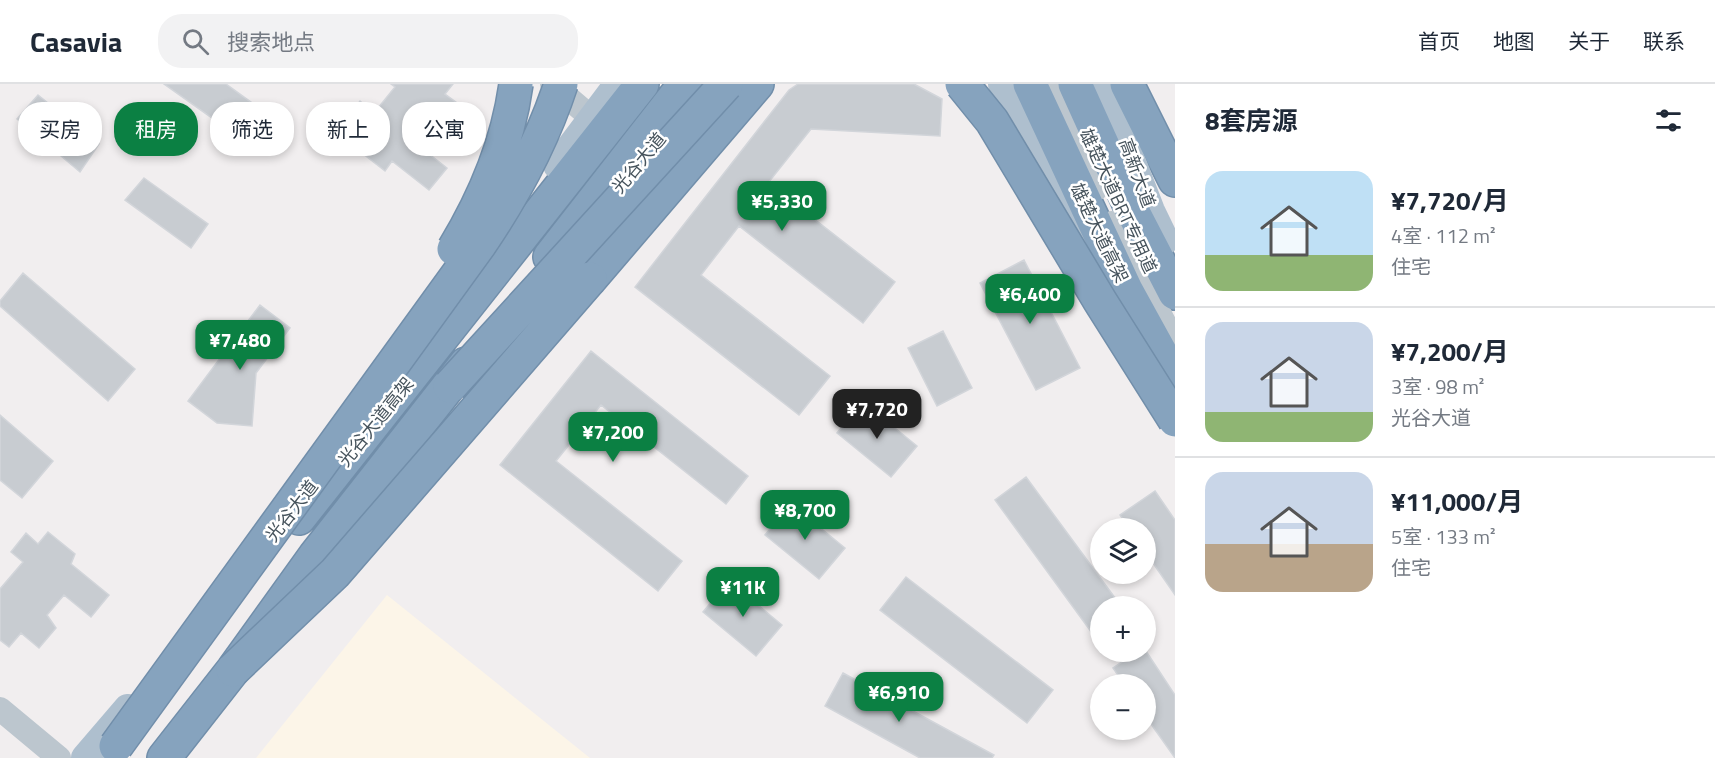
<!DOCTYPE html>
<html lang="zh">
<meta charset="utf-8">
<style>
body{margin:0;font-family:"Titillium Web","Noto Sans SC",sans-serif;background:#f2f2f3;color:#1f2937;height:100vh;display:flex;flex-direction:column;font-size:22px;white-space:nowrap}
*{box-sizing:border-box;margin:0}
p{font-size:20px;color:#747a83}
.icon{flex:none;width:33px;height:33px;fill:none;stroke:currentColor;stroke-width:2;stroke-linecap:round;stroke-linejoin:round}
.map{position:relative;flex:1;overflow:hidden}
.side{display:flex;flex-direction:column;background:#fff;width:540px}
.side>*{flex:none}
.top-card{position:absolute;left:18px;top:18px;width:570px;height:54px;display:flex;gap:12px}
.tools{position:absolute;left:1090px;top:434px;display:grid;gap:12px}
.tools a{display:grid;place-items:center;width:66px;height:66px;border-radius:50%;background:#fff;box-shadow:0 3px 9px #0003;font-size:30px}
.price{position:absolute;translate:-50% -51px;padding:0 14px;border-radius:12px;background:#0b8043;color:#fff;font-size:20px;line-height:39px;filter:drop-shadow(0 2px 3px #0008)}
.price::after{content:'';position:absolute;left:50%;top:36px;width:18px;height:14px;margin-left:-9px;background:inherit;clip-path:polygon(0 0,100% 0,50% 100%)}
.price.on{background:#222;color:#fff}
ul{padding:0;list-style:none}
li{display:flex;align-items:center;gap:18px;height:150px;padding:0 30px}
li+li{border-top:2px solid #e0e1e3}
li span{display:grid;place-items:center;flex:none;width:168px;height:120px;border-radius:18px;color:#555}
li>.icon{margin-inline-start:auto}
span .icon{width:72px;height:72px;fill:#fffc;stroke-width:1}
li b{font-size:26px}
h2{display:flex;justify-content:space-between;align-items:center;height:72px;padding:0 30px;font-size:26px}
.chip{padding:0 21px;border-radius:24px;background:#fff;box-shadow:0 3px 9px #0003;font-size:21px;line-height:54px}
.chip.on{background:#0b8043;color:#fff}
header{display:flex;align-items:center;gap:36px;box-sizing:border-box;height:84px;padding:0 30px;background:#fff;border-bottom:2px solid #e0e1e3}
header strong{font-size:28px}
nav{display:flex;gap:33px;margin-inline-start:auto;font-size:21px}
.search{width:420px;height:54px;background:#f2f2f3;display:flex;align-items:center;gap:15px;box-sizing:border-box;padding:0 21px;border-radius:24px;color:#747a83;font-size:22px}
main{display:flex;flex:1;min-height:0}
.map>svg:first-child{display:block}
.commercial{fill:#fcf5e8}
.building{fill:#c8ccd1;stroke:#d2d5da;stroke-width:1.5}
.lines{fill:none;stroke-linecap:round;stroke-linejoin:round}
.highway-casing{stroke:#718eaa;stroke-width:36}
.minor{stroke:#bcc6ce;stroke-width:24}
.major{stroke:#aebfce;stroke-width:30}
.highway{stroke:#86a3be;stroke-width:33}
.highway-bridge-casing{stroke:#718eaa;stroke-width:36;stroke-linecap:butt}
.highway-bridge{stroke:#86a3be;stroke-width:33}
.labels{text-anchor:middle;stroke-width:5;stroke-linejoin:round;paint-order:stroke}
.street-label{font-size:18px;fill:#46535c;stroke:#fff}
</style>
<header>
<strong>Casavia</strong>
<div class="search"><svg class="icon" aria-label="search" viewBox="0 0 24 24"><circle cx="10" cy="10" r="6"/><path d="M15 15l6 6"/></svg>搜索地点</div>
<nav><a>首页</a><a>地图</a><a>关于</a><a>联系</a></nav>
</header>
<main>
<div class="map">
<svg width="1175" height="674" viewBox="0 0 1175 674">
<rect width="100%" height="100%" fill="#f1eeef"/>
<path class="commercial" d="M387 511 590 674H256Z"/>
<path class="building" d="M164 0H226L277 37 257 66Z
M391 0H453L445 10 468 27 451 48 429 30 410 55 447 84 429 106 392 77 385 87 348 58 354 50 342 41 360 17 374 29 395 3Z
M798 0H914L942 15 940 52 811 45 768 99 895 198 863 239 739 142 701 191 830 292 799 331 635 203 789 6Z
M38 11 99 60 80 88 17 35Z
M144 94 208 140 191 164 125 116Z
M1024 176 1080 284 1036 306 980 199Z
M23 189 135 285 108 317 0 222V217Z
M260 221 290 244 256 289 252 342 217 339 188 317Z
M943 247 972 304 937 322 908 264Z
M591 267 748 392 726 420 601 321 556 377 682 477 658 507 500 381Z
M863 318 917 362 891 393 837 349Z
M0 331 53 377 22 414 0 396Z
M1026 393 1121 522H1101L1100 560 995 416Z
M1155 407 1175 436V511L1146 469V444H1129L1120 431Z
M791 420 845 464 819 495 765 451Z
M48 448 75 470 71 480 109 511 91 533 64 511 47 531 56 544 39 564 21 549 9 563 0 556V505L23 478 11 468 26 449 38 460Z
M906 493 1053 606 1027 639 880 526Z
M729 497 782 541 756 572 703 528Z
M1138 567H1146L1175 611V674L1146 633V600H1124L1113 584Z
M843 589 994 671 992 674H920L825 622Z"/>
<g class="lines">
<g class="highway-casing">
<path id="highway" d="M1030 0 1126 206 1175 295
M1075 0 1132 126 1175 209
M1127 0 1175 96
M550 173 685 0
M590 195 757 0
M299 434 642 0
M164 674 233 586 315 472 466 280"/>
</g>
<path class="minor" d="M552 0 593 35
M1050 0 1096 105
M1112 139 1175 259
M0 625 59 674"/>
<path class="major" d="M1003 0 1024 52 1108 199
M1101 0 1150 127 1164 156
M558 81 619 0
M86 674 128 625"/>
<use href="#highway" class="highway"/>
<g class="highway-bridge-casing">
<path id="highway-bridge" d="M962 0 992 37 1100 217 1175 336
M454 165C485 114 508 59 516 0
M450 302 726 0
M233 586 335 489 590 195
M116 662 480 160C514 110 542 58 561 0"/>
</g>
<use href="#highway-bridge" class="highway-bridge"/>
</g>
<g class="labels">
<g class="street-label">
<text transform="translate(639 79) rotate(-50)" y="6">光谷大道</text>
<text transform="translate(1137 89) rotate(70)" y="6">高新大道</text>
<text transform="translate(1118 117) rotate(65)" y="6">雄楚大道BRT专用道</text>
<text transform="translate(1099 149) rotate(64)" y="6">雄楚大道高架</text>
<text transform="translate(376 338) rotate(-51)" y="6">光谷大道高架</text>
<text transform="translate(292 427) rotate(-52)" y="6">光谷大道</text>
</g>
</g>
</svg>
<div class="tools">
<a><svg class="icon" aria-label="layers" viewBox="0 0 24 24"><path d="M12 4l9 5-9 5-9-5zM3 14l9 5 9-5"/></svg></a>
<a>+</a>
<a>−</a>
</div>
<b class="price" style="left:782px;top:148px">¥5,330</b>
<b class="price" style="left:1030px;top:241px">¥6,400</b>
<b class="price" style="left:240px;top:287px">¥7,480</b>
<b class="price on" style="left:877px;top:356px">¥7,720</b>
<b class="price" style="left:613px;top:379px">¥7,200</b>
<b class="price" style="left:805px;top:457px">¥8,700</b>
<b class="price" style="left:743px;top:534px">¥11K</b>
<b class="price" style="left:899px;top:639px">¥6,910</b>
<div class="top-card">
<a class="chip">买房</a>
<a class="chip on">租房</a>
<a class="chip">筛选</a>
<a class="chip">新上</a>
<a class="chip">公寓</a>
</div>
</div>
<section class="side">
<h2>8套房源<svg class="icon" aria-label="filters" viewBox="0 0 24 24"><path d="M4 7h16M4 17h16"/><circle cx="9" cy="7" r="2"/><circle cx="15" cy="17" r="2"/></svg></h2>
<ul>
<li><span style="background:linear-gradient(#bfe0f5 70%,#8fb573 0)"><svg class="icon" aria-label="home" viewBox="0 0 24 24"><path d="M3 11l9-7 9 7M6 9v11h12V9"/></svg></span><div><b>¥7,720/月</b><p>4室 · 112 m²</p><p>住宅</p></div></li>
<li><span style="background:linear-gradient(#c9d6e8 75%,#8fb573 0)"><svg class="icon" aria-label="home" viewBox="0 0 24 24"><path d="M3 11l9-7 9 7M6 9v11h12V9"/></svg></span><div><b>¥7,200/月</b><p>3室 · 98 m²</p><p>光谷大道</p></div></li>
<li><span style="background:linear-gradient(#c9d6e8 60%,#b9a48a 0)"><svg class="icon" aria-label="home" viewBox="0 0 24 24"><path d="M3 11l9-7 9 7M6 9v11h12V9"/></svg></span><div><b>¥11,000/月</b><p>5室 · 133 m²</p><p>住宅</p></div></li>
</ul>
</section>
</main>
